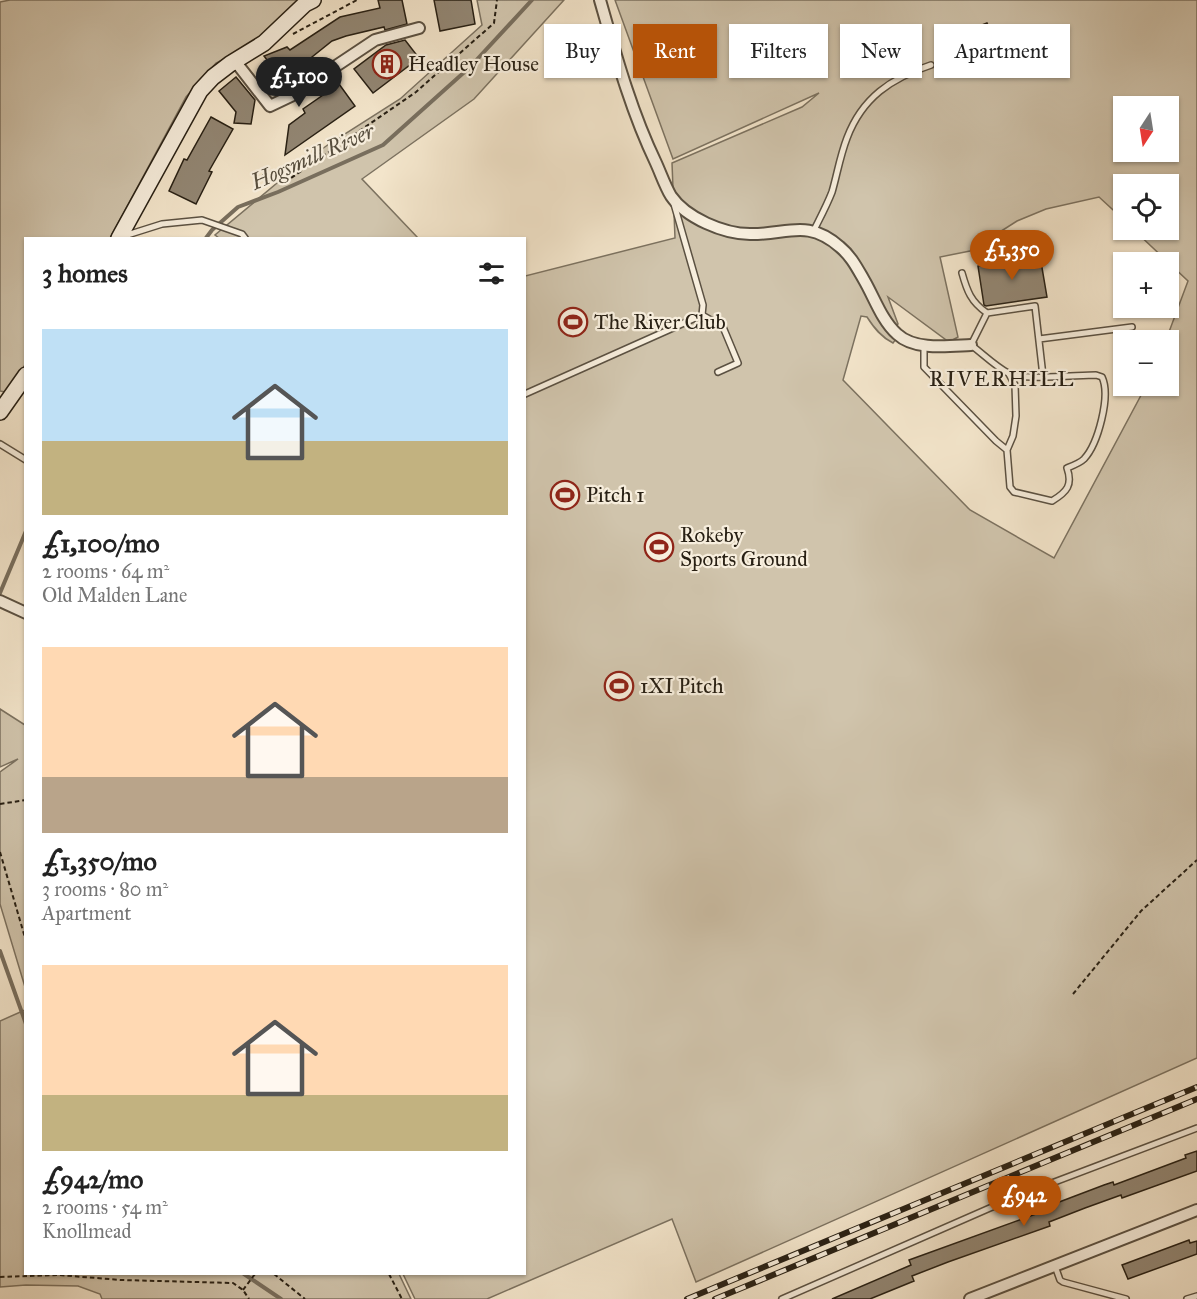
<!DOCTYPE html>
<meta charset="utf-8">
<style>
body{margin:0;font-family:"IM FELL Great Primer",serif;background:#f2f2f2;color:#222;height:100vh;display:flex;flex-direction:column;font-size:22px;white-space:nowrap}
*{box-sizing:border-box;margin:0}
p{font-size:20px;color:#767676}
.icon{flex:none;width:33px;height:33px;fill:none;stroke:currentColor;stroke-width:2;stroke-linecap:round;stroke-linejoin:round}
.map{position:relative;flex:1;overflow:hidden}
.sheet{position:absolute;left:24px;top:237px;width:502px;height:1038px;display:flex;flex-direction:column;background:#fff;border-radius:0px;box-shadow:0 2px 4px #0004}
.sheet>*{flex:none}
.banner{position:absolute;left:544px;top:24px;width:562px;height:54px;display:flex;gap:12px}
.needle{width:39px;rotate:192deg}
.buttons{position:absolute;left:1113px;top:96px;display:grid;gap:12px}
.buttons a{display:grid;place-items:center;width:66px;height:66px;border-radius:0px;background:#fff;box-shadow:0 2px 4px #0004;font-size:30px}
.price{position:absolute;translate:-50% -51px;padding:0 14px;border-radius:21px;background:#b45309;color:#fff;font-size:20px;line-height:39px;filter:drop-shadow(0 2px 3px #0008)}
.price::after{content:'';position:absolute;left:50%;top:36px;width:18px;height:14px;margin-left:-9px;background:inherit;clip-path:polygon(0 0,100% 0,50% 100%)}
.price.selected{background:#222;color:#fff}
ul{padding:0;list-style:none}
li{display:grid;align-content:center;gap:12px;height:318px;padding:0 18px}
li span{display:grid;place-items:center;height:186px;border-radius:0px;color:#555}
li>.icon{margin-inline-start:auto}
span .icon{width:108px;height:108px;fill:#fffc;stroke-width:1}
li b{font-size:26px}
h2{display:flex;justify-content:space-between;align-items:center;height:72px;padding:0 18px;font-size:26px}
.tag{padding:0 21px;border-radius:0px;background:#fff;box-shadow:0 2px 4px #0004;font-size:21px;line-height:54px}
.tag.selected{background:#b45309;color:#fff}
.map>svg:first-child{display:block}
.green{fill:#d0c4ac;stroke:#7c7260;stroke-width:1.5;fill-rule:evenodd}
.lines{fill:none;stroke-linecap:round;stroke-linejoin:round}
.stream{stroke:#786e5d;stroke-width:4}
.building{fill:#928673;stroke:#282014;stroke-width:1.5}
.service-casing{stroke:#5b5142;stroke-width:8}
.minor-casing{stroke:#5b5142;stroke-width:14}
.secondary-casing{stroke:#282014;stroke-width:18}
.path{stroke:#282014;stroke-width:2;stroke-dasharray:4.5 3;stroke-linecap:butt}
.service{stroke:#f7eedd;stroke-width:5}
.minor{stroke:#f7eedd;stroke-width:10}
.secondary{stroke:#f7eedd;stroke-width:15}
.rail-casing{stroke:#282014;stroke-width:6}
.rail{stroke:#f7eedd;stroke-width:4;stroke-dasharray:11;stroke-linecap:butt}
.labels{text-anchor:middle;stroke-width:4.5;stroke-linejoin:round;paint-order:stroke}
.poi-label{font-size:21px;fill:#282014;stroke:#f7eedd;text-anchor:start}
.water-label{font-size:22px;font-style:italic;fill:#574e3e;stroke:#f7eedd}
.neighbourhood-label{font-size:22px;letter-spacing:1.5px;fill:#282014;stroke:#f7eedd}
</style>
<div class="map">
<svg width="1197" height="1299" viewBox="0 0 1197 1299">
<rect width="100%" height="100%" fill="#f3e5cb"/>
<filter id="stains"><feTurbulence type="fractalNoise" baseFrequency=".00333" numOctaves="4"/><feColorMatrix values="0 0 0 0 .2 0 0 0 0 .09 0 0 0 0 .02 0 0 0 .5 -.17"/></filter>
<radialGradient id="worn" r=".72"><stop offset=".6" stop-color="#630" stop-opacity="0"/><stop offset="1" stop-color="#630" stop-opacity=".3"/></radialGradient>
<path class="green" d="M10 0H303L252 45 216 63 186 97 110 238H26L25 365 5 392 0 391V2Z
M477 0H564L474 99 362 179 418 238H219L215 235 289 173 329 144 400 99 482 25Z
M615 0H1197V1058L696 1282 672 1219 487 1299H415L403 1274H525V276L675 238 672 163 802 107 819 93 673 159ZM1124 106H1168V152H1124ZM1124 184H1168V230H1134L1188 281 1166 340H1168V386H1146L1054 558 970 510 843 380 861 316 867 317C874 328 881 337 893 343L896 339 892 333 898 324 888 297 949 342 958 337 940 257 970 251 1017 221 1046 209 1099 197 1123 219Z
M0 709 25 725V987L0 904V772L18 759 0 767Z
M25 1010 26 1274H399L411 1299H102L100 1294 78 1286 26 1285 0 1287V1021Z"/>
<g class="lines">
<path class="stream" d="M206 238 212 230 238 207 278 192 383 145 470 67 532 0
M0 593 26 531
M0 951 26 1024
M244 1274 281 1299"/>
</g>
<path class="building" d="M378 0H402L407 24 385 30 384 27 346 36 332 41 302 65 308 72 289 88 264 56 287 47 290 50 340 17 380 8Z
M434 0H471L475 24 440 31Z
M987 23 990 29 995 26 1000 37 979 45 975 34 979 32 977 27Z
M405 40 419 58 373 93 354 69 386 45Z
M236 77 255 100 251 124 234 123 236 112 219 91Z
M339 84 355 106 285 155 289 125 305 113 303 109Z
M211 117 233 129 209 171 212 172 196 204 169 191 184 159 187 160Z
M1040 256 1047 297 986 306 984 305 978 266Z
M1197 1151V1171L1122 1198 1121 1195 1085 1208 1049 1222 1050 1226 948 1262 912 1276 914 1281 870 1299H832L911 1265 909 1260 1047 1210 1046 1207 1104 1185 1113 1182 1114 1185 1186 1158 1185 1155Z
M1189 1240 1190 1243 1197 1241V1254L1128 1279 1122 1265Z"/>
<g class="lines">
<g class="service-casing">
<path id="service" d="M814 230C820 218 827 205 832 192 837 175 840 156 847 138 862 98 891 78 931 65
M124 236 162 224 202 220 242 234 245 238
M962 273C967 291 971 302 987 313
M702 315 723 327 738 363 718 372
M1039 339 1132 327
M924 345V367L996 441 1007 450
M1009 374 1015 385 1016 416 1013 436 1007 450 1010 487 1014 492 1052 501C1067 492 1073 485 1067 468 1072 466 1080 463 1084 459 1098 444 1111 396 1102 377L1096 375C1077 375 1024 381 1008 373 995 366 983 354 971 345L987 313 1035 306 1043 376
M525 394 702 315 703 305 674 204
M0 444 26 460
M1055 1266 1060 1280 1063 1282 1126 1299
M782 1299 1015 1197 1197 1128
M1187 1299 1197 1296"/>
</g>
<g class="minor-casing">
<path id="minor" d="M600 0C616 56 631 111 656 163 661 174 665 186 671 196 686 218 724 234 750 234 787 235 807 218 840 247 851 256 857 268 864 280 874 297 882 321 897 334 915 351 949 346 971 345
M235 61 270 106 291 96 375 40 419 28
M0 601 26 613
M970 1299 1197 1210"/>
</g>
<g class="secondary-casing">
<path id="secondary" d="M119 238 200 91 213 77 230 64 264 43 305 4 313 0
M0 412 26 375"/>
</g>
<path class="path" d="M293 34 357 0
M262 175 272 179 291 178 416 92 494 23 497 0
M0 804 26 800
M0 852 26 941
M1073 994 1141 911 1197 860
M274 1274 305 1299
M389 1274 402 1299
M0 1277 59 1275 121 1280 233 1283 243 1290 249 1299
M243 1290 255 1274"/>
<use href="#service" class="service"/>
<use href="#minor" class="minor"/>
<use href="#secondary" class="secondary"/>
<g class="rail-casing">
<path id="rail" d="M687 1299 1197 1087
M715 1299 1197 1099"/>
</g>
<use href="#rail" class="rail"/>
</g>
<defs>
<g id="building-ring" transform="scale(1.5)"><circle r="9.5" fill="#f7eedd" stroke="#8f2418" stroke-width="1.5"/><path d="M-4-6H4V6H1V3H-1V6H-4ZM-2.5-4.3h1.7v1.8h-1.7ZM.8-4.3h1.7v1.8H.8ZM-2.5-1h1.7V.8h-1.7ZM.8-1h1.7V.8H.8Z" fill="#8f2418"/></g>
<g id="stadium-ring" transform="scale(1.5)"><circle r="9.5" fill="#f7eedd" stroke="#8f2418" stroke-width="1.5"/><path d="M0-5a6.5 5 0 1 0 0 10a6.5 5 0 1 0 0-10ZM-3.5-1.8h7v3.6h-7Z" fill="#8f2418"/></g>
</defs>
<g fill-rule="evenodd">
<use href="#building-ring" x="387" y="64"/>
<use href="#stadium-ring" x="573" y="322"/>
<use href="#stadium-ring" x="565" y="495"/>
<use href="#stadium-ring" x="659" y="547"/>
<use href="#stadium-ring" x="619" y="686"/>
</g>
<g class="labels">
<g class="poi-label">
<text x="408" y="71">Headley House</text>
<text x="594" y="329">The River Club</text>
<text x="586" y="502">Pitch 1</text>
<text x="680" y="542">Rokeby<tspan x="680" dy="24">Sports Ground</tspan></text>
<text x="640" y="693">1XI Pitch</text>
</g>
<g class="water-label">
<text transform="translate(312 156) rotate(-24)" y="8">Hogsmill River</text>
</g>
<g class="neighbourhood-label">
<text x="1002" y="386">RIVERHILL</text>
</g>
</g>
<rect width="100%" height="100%" filter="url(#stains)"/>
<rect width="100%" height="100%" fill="url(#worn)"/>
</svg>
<div class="buttons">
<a><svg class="needle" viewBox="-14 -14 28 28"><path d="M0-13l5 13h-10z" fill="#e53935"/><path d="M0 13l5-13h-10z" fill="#767676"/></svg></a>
<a><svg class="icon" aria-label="locate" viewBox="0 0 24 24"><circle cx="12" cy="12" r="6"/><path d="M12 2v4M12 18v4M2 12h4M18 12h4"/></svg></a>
<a>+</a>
<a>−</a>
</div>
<b class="price selected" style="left:299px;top:108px">£1,100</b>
<b class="price" style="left:1012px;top:281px">£1,350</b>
<b class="price" style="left:1024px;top:1227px">£942</b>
<div class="banner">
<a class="tag">Buy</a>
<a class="tag selected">Rent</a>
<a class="tag">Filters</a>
<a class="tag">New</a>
<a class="tag">Apartment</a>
</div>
<section class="sheet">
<h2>3 homes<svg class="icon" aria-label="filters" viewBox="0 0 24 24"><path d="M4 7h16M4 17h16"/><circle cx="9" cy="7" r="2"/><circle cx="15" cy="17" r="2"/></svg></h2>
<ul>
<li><span style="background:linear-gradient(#bfe0f5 60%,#c2b280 0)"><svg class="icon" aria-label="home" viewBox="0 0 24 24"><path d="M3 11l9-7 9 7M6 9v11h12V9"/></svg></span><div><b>£1,100/mo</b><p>2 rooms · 64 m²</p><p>Old Malden Lane</p></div></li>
<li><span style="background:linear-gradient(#ffd9b3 70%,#b9a48a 0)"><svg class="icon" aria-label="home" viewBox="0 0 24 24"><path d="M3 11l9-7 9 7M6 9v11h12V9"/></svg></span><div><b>£1,350/mo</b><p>3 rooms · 80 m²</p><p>Apartment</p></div></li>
<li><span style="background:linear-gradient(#ffd9b3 70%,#c2b280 0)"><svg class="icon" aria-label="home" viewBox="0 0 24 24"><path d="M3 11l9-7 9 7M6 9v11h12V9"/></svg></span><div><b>£942/mo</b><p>2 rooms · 54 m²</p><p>Knollmead</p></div></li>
</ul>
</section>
</div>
